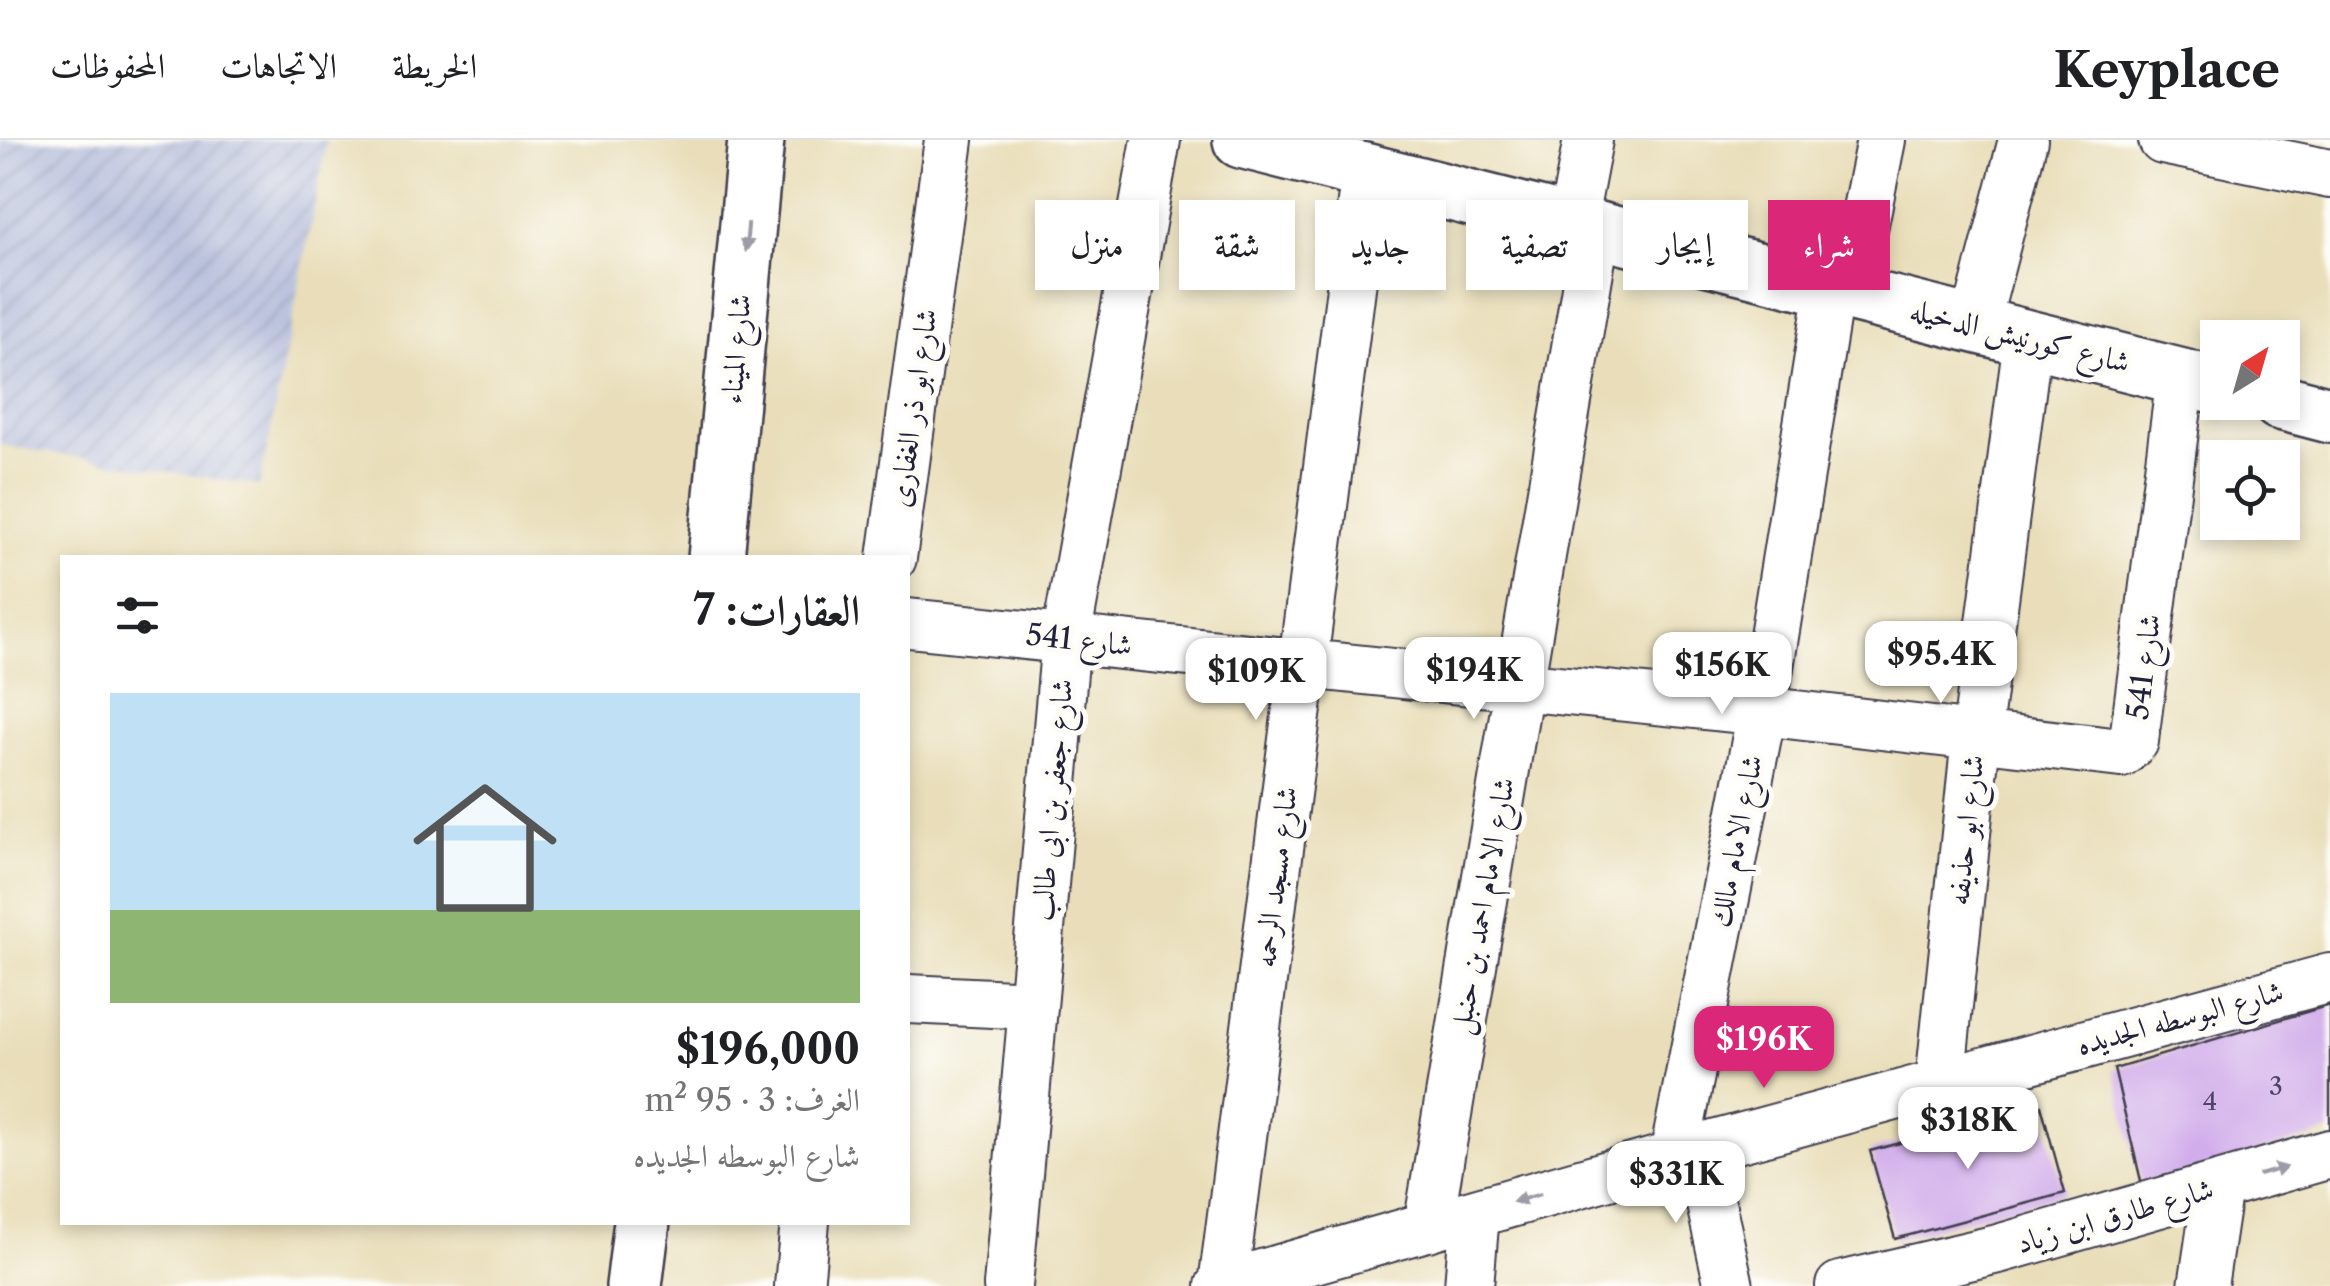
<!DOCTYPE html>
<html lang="ar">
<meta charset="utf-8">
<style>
body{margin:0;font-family:"Libre Caslon Text",Amiri,serif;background:#f6f6f6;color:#202124;direction:rtl;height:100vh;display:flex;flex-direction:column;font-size:38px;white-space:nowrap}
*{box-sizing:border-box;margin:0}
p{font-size:32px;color:#757577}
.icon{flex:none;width:55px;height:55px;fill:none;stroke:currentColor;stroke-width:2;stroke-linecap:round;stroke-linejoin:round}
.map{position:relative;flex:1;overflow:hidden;direction:ltr}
.panel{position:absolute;left:60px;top:415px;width:850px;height:670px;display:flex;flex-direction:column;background:#fff;border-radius:0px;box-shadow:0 5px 15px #0003;direction:rtl}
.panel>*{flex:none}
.hud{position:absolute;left:940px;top:60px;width:950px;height:90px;direction:rtl;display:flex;gap:20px}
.needle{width:65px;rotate:37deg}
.fabs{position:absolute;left:2200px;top:180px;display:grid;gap:20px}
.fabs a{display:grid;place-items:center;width:100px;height:100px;border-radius:0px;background:#fff;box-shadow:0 5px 15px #0003;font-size:50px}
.price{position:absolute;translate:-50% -85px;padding:0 22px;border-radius:20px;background:#fff;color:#222;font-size:32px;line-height:65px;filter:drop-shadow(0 2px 5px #0008)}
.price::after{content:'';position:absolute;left:50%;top:60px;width:30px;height:22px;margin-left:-15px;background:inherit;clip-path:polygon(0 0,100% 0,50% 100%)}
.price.current{background:#db2777;color:#fff}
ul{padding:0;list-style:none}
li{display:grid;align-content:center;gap:20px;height:530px;padding:0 50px}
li+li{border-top:2px solid #e0e0e0}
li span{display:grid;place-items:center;height:310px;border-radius:0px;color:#555}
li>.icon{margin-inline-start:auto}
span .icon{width:180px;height:180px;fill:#fffc;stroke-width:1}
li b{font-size:42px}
h2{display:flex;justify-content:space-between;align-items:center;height:120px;padding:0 50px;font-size:42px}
.chip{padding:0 35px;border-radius:0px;background:#fff;box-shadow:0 5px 15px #0003;font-size:35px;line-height:90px}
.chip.current{background:#db2777;color:#fff}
header{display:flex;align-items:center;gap:60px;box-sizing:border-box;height:140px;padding:0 50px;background:#fff;border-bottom:2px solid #e0e0e0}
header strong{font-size:48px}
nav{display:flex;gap:55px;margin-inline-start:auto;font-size:35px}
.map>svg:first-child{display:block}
.industrial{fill:url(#industrial-furrows)}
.building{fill:#d1adeb}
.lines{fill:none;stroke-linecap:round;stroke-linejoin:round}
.street-casing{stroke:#403e4e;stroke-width:52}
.primary-casing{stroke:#403e4e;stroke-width:60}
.street{stroke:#fff;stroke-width:48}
.primary{stroke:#fff;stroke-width:55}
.oneway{fill:#9c9ca7}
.labels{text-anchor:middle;stroke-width:10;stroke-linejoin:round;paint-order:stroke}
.number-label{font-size:25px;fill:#4e4567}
.street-label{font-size:30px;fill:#22223b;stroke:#fdfcf7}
</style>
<header>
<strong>Keyplace</strong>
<nav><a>الخريطة</a><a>الاتجاهات</a><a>المحفوظات</a></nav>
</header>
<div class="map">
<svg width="2330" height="1146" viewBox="0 0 2330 1146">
<defs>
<pattern id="industrial-furrows" width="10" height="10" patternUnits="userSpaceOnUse" patternTransform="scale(2.5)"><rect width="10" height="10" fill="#bcc3de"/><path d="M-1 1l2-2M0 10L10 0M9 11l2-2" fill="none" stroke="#a1a7bf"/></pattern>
</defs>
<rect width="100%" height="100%" fill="#fdfcf7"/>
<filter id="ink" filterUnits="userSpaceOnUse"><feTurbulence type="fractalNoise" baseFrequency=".01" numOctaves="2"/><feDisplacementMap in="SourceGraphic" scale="20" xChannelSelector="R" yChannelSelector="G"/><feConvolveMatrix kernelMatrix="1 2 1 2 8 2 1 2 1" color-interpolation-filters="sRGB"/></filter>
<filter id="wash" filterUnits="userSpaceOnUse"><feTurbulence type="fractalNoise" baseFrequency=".0048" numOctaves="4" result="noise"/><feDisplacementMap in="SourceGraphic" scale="40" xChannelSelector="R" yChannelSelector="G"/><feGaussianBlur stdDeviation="2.25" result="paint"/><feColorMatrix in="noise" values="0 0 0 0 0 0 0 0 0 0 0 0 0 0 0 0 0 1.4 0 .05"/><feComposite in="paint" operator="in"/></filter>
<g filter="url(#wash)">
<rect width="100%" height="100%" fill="#e9deb9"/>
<path class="industrial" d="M0 0H327L260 346 0 305Z"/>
<g id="blocks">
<path class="building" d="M2330 865V992L2142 1045 2114 929Z
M2041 965 2065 1053 1895 1099 1870 1011Z"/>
</g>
</g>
<g filter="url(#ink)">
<use href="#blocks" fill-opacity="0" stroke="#403e4e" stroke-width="2.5"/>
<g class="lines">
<g class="street-casing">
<path id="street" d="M2163 0 2330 34
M1572 84 1588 0
M1850 153 1881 0
M1975 185 2023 0
M892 418 949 0
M908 483 1762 571 2121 613 2134 601 2135 592 2181 237
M908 859 1033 865
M1940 943 1976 598 2028 199
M1699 1009 1729 1146
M1674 1016 1762 571 1830 148
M1428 1087 1596 89
M1223 1145 1366 31
M799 1146 805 1082
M1008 1146 1066 499 1156 0
M1220 1146 1699 1009 2330 838
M1469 1146 1475 1073
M1840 1146 1998 1109 2330 1014
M2203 1146 2218 1046"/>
</g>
<g class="primary-casing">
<path id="primary" d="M1241 0 2218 246
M2280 262 2330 275
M716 418 756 0
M634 1146 642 1082"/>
</g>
<use href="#street" class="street"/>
<use href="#primary" class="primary"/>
</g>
<defs><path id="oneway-solid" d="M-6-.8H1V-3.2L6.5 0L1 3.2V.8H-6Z" transform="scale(2.5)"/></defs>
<g class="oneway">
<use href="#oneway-solid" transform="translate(747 97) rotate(95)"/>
<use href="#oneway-solid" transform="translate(2273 1031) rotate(-16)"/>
<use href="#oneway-solid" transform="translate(1527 1058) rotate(164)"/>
</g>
</g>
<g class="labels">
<g class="number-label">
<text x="2276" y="955">3</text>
<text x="2210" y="970">4</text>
</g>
<g class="street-label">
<text transform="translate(2020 196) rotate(14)" y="10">شارع كورنيش الدخيله</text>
<text transform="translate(736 209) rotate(-85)" y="10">شارع الميناء</text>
<text transform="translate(913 268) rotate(-82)" y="10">شارع ابو ذر الغفارى</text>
<text transform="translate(1079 500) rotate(6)" y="10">شارع 541</text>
<text transform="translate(2144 527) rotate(-83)" y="10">شارع 541</text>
<text transform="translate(1052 660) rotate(-85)" y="10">شارع جعفر بن ابى طالب</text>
<text transform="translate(1966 690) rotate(-84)" y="10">شارع ابو حذيفه</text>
<text transform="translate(1736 701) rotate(-79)" y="10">شارع الامام مالك</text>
<text transform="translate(1276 737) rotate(-83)" y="10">شارع مسجد الرحمه</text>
<text transform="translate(1482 766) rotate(-80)" y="10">شارع الامام احمد بن حنبل</text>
<text transform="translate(2180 878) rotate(-15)" y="10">شارع البوسطه الجديده</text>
<text transform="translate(2115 1076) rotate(-16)" y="10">شارع طارق ابن زياد</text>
</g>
</g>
</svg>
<div class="fabs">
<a><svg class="needle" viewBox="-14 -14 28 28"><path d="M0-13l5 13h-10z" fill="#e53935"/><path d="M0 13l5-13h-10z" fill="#757577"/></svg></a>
<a><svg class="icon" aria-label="locate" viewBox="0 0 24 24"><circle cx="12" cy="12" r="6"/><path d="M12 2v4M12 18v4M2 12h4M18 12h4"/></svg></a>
</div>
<b class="price" style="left:1941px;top:566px">$95.4K</b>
<b class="price" style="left:1722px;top:577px">$156K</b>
<b class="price" style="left:1474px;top:582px">$194K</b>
<b class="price" style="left:1256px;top:583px">$109K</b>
<b class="price current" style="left:1764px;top:951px">$196K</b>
<b class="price" style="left:1968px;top:1032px">$318K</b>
<b class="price" style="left:1676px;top:1086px">$331K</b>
<div class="hud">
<a class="chip current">شراء</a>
<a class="chip">إيجار</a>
<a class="chip">تصفية</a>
<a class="chip">جديد</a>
<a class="chip">شقة</a>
<a class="chip">منزل</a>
</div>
<section class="panel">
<h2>العقارات: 7<svg class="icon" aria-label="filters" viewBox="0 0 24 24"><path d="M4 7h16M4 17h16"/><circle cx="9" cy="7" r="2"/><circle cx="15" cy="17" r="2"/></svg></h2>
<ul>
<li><span style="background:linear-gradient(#bfe0f5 70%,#8fb573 0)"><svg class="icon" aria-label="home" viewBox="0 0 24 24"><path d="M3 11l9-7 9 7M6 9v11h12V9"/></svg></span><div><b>$196,000</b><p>الغرف: 3 · 95 m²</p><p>شارع البوسطه الجديده</p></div></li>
</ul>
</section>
</div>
